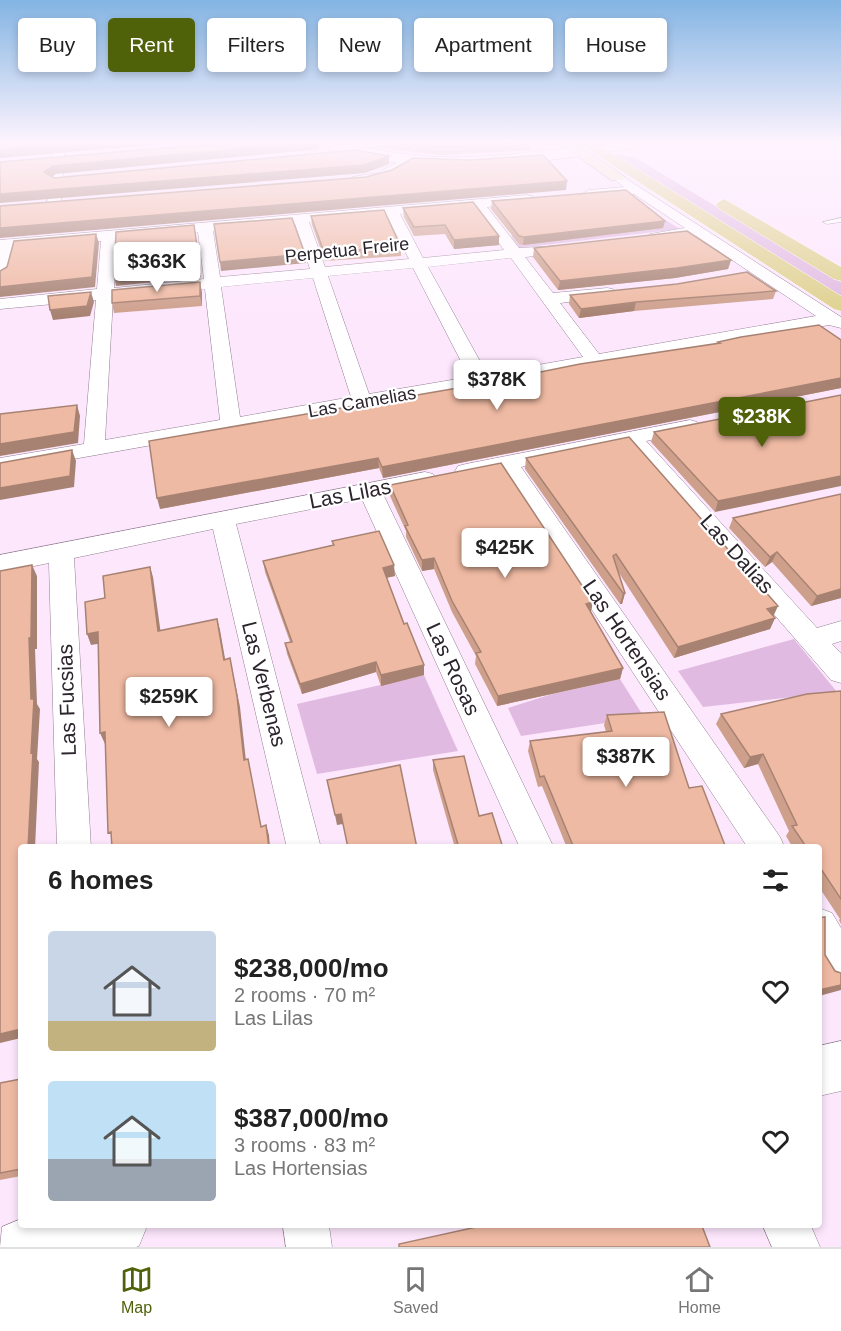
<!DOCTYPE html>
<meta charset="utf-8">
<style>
body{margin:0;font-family:Helvetica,sans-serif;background:#f6f6f6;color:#222;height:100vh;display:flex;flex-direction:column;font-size:22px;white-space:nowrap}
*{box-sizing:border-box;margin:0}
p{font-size:20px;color:#767676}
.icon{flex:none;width:33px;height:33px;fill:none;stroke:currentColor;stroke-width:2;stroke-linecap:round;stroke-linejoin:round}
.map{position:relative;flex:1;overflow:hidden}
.sheet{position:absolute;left:18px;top:844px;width:804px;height:384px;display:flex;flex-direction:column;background:#fff;border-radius:6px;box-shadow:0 3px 9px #0003}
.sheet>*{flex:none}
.guide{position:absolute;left:18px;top:18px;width:806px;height:54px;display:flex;gap:12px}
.price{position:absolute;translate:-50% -51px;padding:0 14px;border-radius:6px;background:#fff;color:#222;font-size:20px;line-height:39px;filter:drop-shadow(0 2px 3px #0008)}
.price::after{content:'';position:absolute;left:50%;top:36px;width:18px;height:14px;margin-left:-9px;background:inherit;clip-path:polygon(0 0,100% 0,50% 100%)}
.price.selected{background:#506209;color:#fff}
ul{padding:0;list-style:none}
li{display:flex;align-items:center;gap:18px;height:150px;padding:0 30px}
li span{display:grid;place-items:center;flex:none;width:168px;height:120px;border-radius:6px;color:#555}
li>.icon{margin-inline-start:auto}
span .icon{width:72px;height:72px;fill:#fffc;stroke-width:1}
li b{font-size:26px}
h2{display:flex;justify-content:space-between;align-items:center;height:72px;padding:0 30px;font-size:26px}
.chip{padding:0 21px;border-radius:6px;background:#fff;box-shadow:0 3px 9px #0003;font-size:21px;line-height:54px}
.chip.selected{background:#506209;color:#fff}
.tab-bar{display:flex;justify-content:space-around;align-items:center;height:84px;border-top:2px solid #e0e0e0;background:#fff;font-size:16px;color:#767676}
.tab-bar a{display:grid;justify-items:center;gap:3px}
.tab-bar .selected{color:#506209}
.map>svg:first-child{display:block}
.green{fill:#e1bae1}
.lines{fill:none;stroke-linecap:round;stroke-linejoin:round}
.service-casing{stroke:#927e91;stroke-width:1}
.minor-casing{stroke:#927e91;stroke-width:1}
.tertiary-casing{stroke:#927e91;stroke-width:1}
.secondary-casing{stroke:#927e91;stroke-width:1}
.primary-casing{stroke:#fff;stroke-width:1}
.service{fill:#fff;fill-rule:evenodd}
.minor{fill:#fff;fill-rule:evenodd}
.tertiary{fill:#fff;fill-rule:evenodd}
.secondary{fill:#efe8c6;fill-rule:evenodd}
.primary{fill:#dfd18d;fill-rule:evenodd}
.wall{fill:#cea08c}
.shaded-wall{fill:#a78272}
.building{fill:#efbaa3;stroke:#a78272;stroke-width:1.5}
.labels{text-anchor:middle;stroke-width:4.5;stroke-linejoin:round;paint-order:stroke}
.far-street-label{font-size:18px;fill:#2c242c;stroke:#fff}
.street-label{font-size:21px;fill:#2c242c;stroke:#fff}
</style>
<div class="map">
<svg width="841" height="1247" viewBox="0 0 841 1247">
<rect width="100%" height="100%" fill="#fde7fd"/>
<path class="green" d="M618 154 636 158 841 282V297L614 155Z
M667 221 680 229 519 248 511 236Z
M794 639 837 692 703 707 678 671Z
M424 675 458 751 317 774 297 704Z
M620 679 644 717 521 736 508 708 552 694Z"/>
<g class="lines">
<g class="service-casing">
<path id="service" d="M841 218V222L827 224 823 222Z"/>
</g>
<g class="minor-casing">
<path id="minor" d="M53 142H65L61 204 54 208 47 204Z
M337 142H389L383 146 334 150 328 146Z
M410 156 414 157 416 160 414 163 386 179 357 184 350 180 352 177 377 173Z
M622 176 841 317V328L829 325 0 472V458L84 444 96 300 0 309V299L97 289 101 241 15 248 8 276 0 281V240L527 195 532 196 534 199 532 202 487 207 519 248 574 245 577 248 569 253 525 257 553 293 607 288 613 289 615 293 613 297 560 303 599 354 816 316 696 236 655 241 650 240 648 237 650 234 685 228 634 194 589 198 582 194 589 190 624 187 615 180ZM474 208 504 250 423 258 400 214ZM386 215 409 259 325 267 309 222ZM295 224 310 269 220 277 213 231ZM198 232 204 279 114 288 116 239ZM511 258 583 357 487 374 428 267ZM413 268 469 377 369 394 328 276ZM313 278 351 397 240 417 221 287ZM205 289 220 420 105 440 113 298Z
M690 420 697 422 700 426 697 430 646 441 817 628 841 621V641L832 644 841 653V683L831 680 627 445 521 467 780 837 785 848H748L501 471 466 478 458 476 455 471 458 466 466 464Z
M425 472 433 474 436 479 433 484 383 494 554 848H520L362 499 236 524 321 848H287L213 529 74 558 91 848H57L49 563 0 573V555Z
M819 908 832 913 841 928V983L828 977 819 962Z
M283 1226H329L332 1247H286Z
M763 1226H811L820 1247H772Z"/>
</g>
<g class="tertiary-casing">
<path id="tertiary" d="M309 142C353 142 396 156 441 157 513 159 583 142 655 142L648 146C570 158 489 171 410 164 377 162 343 153 311 145Z
M841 1041V1091L819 1096V1046Z
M21 1219V1226H147L139 1246 136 1247H0L2 1227Z"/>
</g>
<g class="secondary-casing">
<path id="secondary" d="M558 142H575L625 177 623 180H611Z"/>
</g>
<g class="primary-casing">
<path id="primary" d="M577 142H594L841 296V311L834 309Z
M724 199 841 267V281L834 279 718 208 716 204Z"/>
</g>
<use href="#service" class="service"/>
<use href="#minor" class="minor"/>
<use href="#tertiary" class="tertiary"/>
<use href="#secondary" class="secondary"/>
<use href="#primary" class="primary"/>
</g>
<path class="wall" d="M383 142H531V150L441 155 383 148Z
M492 201 663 228 523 245 519 244 491 209Z
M403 208 499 236V245L454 249 445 234 414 236 404 217Z
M311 216 401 247V256L325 261 312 225Z
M534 248 731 260 728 269 675 278 558 290 533 257Z
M776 291 773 299 634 311 579 318 569 304 570 295Z
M202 292V306L114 313 112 303Z
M841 340V388L383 478 379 468 160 509 717 344 718 342Z
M841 395 715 512 651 442 654 432Z
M526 458 773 616 775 618 770 629 674 658 617 570 625 593 622 604H620L525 469Z
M390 485 591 612 623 668 620 679 497 706 475 664 476 656 452 612 434 569 422 571 406 537V531L390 496Z
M841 494V598L811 606 772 562 765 567 729 528 733 518Z
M332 541 395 576 387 578 424 675 381 686 376 672 302 694 287 654 285 643 290 642 265 572 263 561 333 545Z
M841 691V924L839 920 840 919 819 887V848H793L786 836 789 831 758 764 744 768 716 724 721 714Z
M607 715 689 788 726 848H567L542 786 538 787 528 751 530 741 606 732 604 725Z
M433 760 479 816 503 848H455L433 770Z
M21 1079V1176L0 1180V1083Z"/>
<path class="shaded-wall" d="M90 142H185L0 158V150Z
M312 142H319V149L56 174 47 181 44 172 53 166Z
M389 156V164L365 173 0 203V194Z
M567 181 566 190 0 238V228Z
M665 221 663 228 523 245 524 237Z
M194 225 201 277 116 286 114 276Z
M96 234 99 243 95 287 0 297V287Z
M499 236V245L454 249V240Z
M305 254 306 263 221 271 220 262Z
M731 260 728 269 675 278 558 290 560 281Z
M200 282 202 292V306L200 296Z
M91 292 94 302 90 316 53 320 50 310Z
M636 302 634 311 579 318 581 309Z
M841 378V388L383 478 382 467Z
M77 405 80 416 78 443 0 456V444Z
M72 450 76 461 74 487 0 500V488Z
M378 458 379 468 160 509 157 498Z
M841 476V486L715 512 718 501Z
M777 552 772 562 765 567 770 557Z
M434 558V569L422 571V560Z
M32 565 37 576V649H35L37 704 40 709 37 759 39 762 35 848H28L31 753V699L29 638Z
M394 565 395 576 384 578 383 568Z
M150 567 153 577 162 642 158 631Z
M841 589V598L811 606 817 596Z
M623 593H625L622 604H620Z
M593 602 591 612 586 604Z
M778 606 773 617 767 609Z
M775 618 770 629 674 658 678 647Z
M217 619 220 630 227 670 224 660Z
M98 632 103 643 91 645 87 634Z
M230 658 240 707 247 770 244 760Z
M376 662V672L302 694 300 684Z
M424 665V675L381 686V675Z
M623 668 620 679 497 706 498 696Z
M105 732V744L100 733Z
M763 754 758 764 744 768 750 757Z
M341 814 343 824 337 825 335 815Z
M266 825 269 835 270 848H269Z
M841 985V990L819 996V990Z
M21 1029V1038L0 1043V1034Z"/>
<path class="building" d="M0 142H90L0 150Z
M236 142H312L53 166 44 172 54 178 355 150 389 156 364 165 0 194V162Z
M399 142H528L441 147Z
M543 155 567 181 0 228V206L366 177 392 170 413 158 470 160Z
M626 190 665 221 524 237 519 236 492 201Z
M473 202 499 236 454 240 445 225 414 227 403 208Z
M384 210 401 247 324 252 311 216Z
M292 218 305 254 220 262 214 224Z
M194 225 200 268 114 276 116 232Z
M687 231 731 260 677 268 560 281 534 248Z
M96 234 92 277 0 287V271L7 267 14 241Z
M747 272 776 291 636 302 581 309 570 295 677 284Z
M200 282V296L112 303V290Z
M91 292 87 306 50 310 48 296Z
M819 325 841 340V378L382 467 378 458 157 498 149 441 481 384 580 364 720 343 718 342 741 337Z
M841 395V476L718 501 654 432Z
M77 405 74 432 0 444V414Z
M629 437 778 606 767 609 775 618 678 647 616 554 613 556 625 593H623L526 458Z
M72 450 70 476 0 488V463Z
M501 463 593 602 586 604 623 668 498 696 476 653 481 652 452 601 434 558 422 560 405 526 408 525 390 485Z
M841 494V589L817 596 777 552 770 557 733 518Z
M379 531 394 565 383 568 404 624 407 623 424 665 381 675 376 662 300 684 285 643 292 642 263 561 334 545 332 541Z
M32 565 31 638H29L31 699H34L31 753 33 752 28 848H21V1029L0 1034V571Z
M150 567 158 631 217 619 224 660 230 658 237 696 244 760 248 759 261 827 266 825 269 848H112L111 832 108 833 105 732 100 733 98 632 87 634 85 602 105 598 103 576Z
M841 691V899L819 866V848H807L792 826 797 825 763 754 750 757 721 714 807 694Z
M664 712 689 788 702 786 726 848H574L544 776 540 777 530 741 612 731 607 715Z
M464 756 479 816 492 813 503 848H459L433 760Z
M400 765 417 848H348L341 814 335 815 327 780Z
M825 917V955L835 971 841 973V985L819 990V918Z
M21 1079V1169L0 1173V1083Z
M481 1226H702L710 1247H399V1244Z"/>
<linearGradient id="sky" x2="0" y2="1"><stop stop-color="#83b4e3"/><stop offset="0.45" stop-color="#fef4fe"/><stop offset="1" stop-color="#fef4fe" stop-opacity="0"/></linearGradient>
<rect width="841" height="317" fill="url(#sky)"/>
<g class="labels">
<g class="far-street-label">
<text transform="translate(347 250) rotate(-6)" y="6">Perpetua Freire</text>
<text transform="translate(362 402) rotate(-10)" y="6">Las Camelias</text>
</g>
<g class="street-label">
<text transform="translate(350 494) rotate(-11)" y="7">Las Lilas</text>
<text transform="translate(737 554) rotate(48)" y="7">Las Dalias</text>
<text transform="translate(627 640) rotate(56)" y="7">Las Hortensias</text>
<text transform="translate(453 669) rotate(65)" y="7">Las Rosas</text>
<text transform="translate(264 684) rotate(76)" y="7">Las Verbenas</text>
<text transform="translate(67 700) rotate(-92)" y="7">Las Fucsias</text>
</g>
</g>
</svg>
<b class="price" style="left:157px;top:293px">$363K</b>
<b class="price" style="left:497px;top:411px">$378K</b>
<b class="price selected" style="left:762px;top:448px">$238K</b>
<b class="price" style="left:505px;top:579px">$425K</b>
<b class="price" style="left:169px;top:728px">$259K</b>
<b class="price" style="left:626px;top:788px">$387K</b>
<div class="guide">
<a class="chip">Buy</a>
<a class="chip selected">Rent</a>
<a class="chip">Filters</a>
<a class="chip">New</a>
<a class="chip">Apartment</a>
<a class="chip">House</a>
</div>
<section class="sheet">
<h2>6 homes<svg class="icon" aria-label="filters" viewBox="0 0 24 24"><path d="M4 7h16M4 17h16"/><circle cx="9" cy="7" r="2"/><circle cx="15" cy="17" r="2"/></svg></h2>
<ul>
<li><span style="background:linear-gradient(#c9d6e8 75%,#c2b280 0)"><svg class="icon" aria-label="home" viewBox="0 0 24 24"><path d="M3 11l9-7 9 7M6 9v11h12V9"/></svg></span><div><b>$238,000/mo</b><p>2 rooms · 70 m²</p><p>Las Lilas</p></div><svg class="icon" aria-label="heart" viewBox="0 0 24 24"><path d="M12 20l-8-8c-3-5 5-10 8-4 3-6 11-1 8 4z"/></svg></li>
<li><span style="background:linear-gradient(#bfe0f5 65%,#9aa5b1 0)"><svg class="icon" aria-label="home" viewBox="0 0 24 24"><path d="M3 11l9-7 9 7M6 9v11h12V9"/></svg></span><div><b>$387,000/mo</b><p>3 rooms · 83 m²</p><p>Las Hortensias</p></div><svg class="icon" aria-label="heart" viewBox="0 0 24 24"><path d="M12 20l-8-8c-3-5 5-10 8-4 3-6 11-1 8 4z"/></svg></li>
</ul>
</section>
</div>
<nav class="tab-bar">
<a class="selected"><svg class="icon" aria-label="map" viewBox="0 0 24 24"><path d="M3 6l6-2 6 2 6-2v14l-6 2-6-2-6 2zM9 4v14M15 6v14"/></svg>Map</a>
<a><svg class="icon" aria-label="saved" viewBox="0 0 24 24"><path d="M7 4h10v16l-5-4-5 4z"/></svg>Saved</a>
<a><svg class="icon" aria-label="home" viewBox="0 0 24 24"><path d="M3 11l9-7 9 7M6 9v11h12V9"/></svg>Home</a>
</nav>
